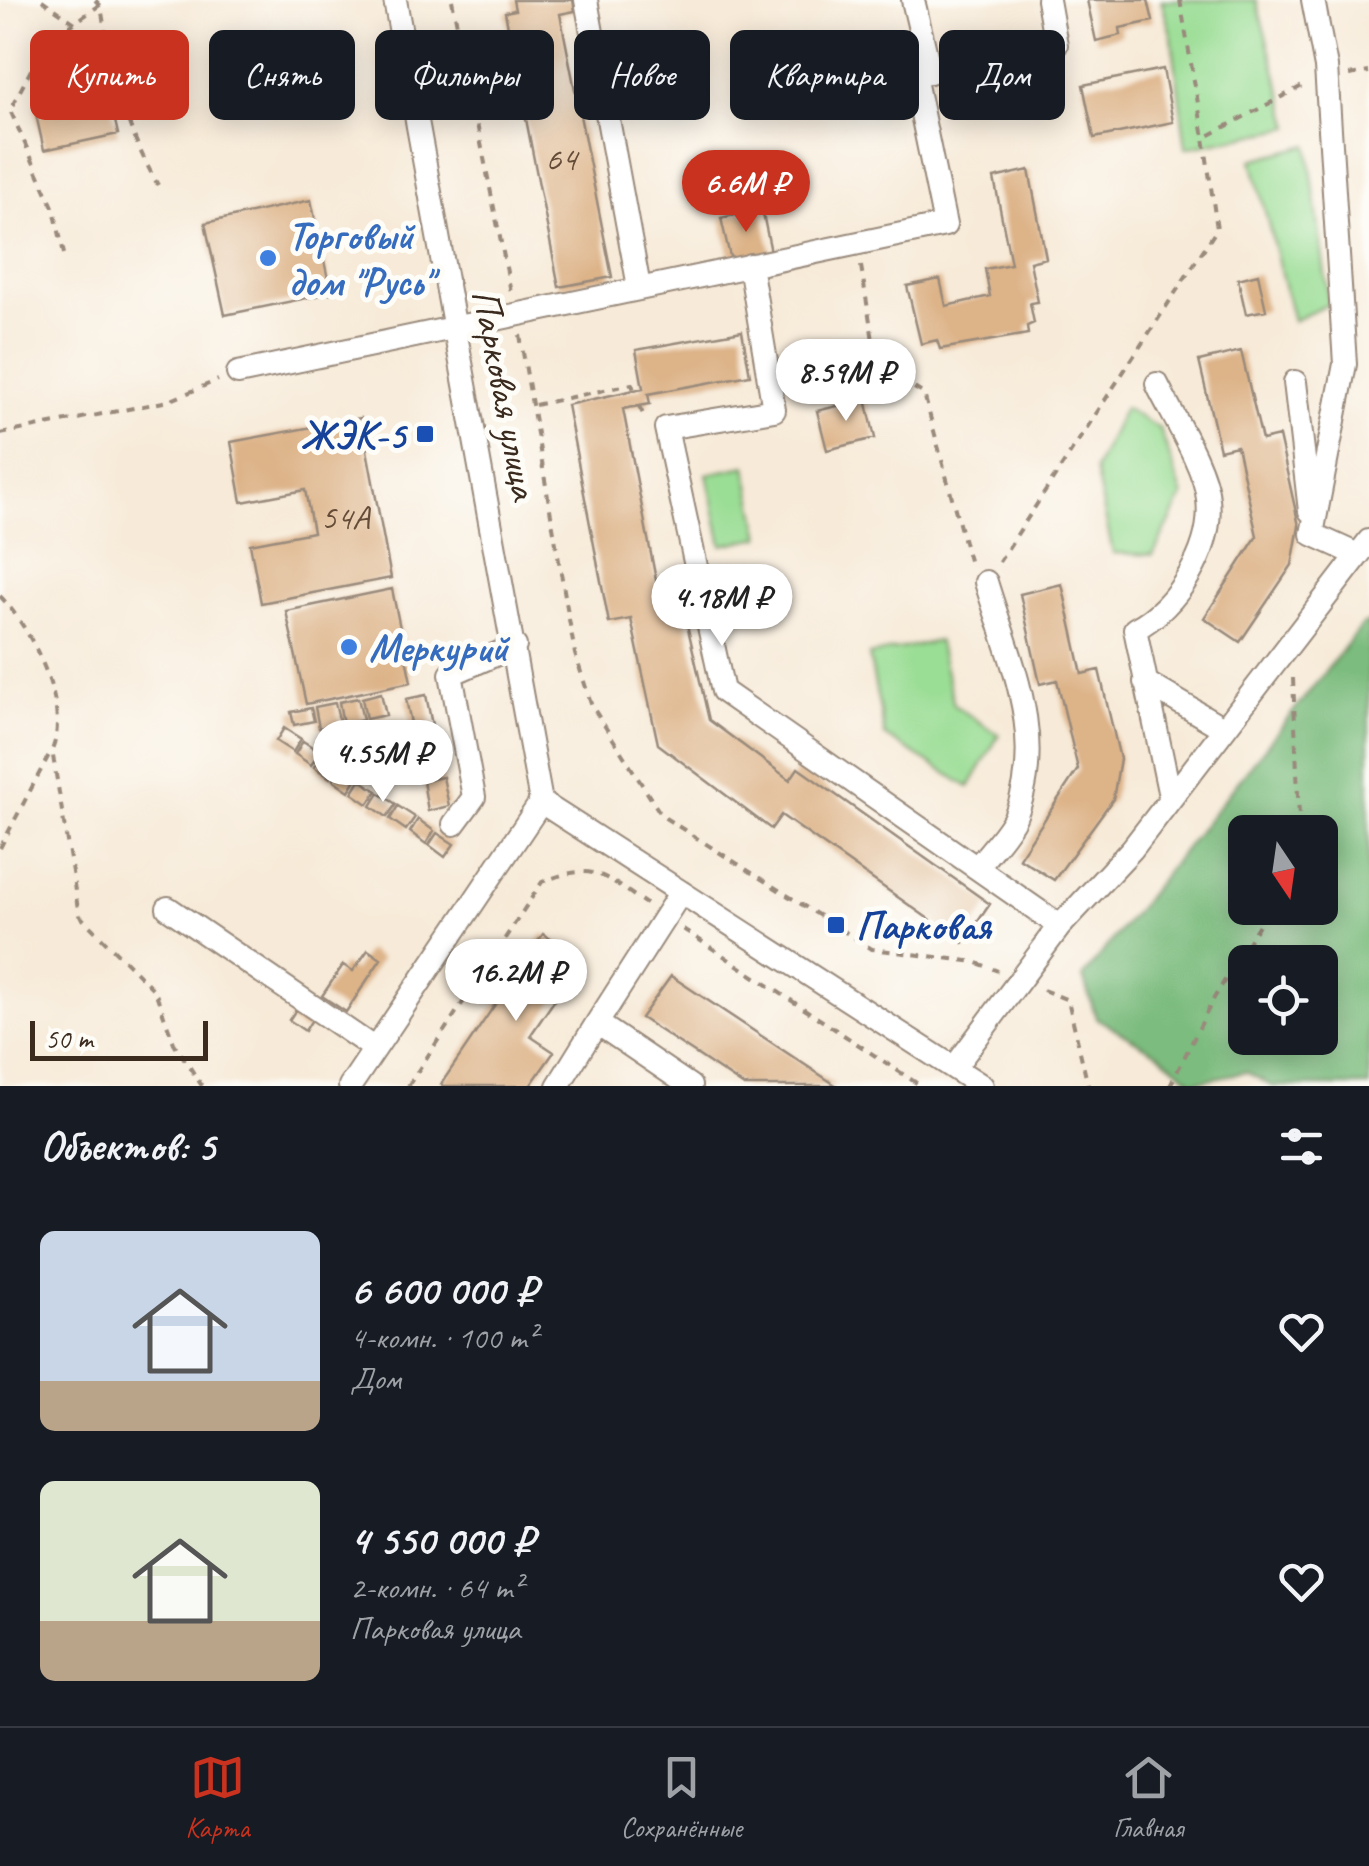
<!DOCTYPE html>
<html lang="ru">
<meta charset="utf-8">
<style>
body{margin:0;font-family:Caveat,sans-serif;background:#242831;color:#f1f3f6;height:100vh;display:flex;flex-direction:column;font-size:38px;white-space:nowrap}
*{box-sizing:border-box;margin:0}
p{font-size:32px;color:#9ea1a6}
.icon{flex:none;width:55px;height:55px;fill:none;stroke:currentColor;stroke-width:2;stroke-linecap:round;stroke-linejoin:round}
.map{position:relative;height:1086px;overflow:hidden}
.panel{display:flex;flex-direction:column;background:#171b24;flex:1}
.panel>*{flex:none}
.banner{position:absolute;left:30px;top:30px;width:1310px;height:90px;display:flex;gap:20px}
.needle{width:65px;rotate:167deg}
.controls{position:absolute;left:1228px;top:815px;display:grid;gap:20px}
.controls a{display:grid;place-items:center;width:110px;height:110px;border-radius:15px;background:#171b24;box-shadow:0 5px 25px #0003;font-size:50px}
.scale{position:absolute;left:30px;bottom:25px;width:178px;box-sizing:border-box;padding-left:10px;border:5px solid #3b2a1e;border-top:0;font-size:28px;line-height:35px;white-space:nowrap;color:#3b2a1e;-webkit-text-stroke:8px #fdfcf7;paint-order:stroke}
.price{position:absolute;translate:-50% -85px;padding:0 22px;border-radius:35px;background:#fff;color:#222;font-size:32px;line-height:65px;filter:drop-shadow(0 2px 5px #0008)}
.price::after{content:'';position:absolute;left:50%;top:60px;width:30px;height:22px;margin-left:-15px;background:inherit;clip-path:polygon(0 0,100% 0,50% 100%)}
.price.current{background:#c8321e;color:#fff}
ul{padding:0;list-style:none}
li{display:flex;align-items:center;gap:30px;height:250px;padding:0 40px}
li span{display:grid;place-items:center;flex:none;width:280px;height:200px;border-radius:15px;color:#555}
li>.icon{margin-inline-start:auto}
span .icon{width:120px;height:120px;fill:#fffc;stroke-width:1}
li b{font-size:42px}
h2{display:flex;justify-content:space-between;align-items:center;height:120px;padding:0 40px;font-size:42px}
.chip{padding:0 35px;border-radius:15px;background:#171b24;box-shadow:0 5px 25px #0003;font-size:35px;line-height:90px}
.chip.current{background:#c8321e;color:#fff}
.tab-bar{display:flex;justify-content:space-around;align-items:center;height:140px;border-top:2px solid #363941;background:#171b24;font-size:28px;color:#9ea1a6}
.tab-bar a{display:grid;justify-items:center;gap:5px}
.tab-bar .current{color:#c8321e}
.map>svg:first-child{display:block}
.green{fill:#9add94;stroke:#6a8459;stroke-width:2.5}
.forest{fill:#7bbc7e;stroke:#5b734e;stroke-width:2.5;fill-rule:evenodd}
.building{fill:#ddb388}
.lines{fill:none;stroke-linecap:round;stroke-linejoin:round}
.minor-casing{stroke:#998a7b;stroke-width:26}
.path{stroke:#998a7b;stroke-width:4;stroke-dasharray:8 8;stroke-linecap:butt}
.minor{stroke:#fff;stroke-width:22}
.shop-dot{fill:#3f7fe0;stroke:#fdfcf7;stroke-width:4}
.transit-dot{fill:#1a4fb4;stroke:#fdfcf7;stroke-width:4}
.labels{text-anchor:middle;stroke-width:10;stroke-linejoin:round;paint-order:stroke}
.number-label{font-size:35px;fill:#644c38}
.shop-label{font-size:40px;font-weight:bold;fill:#366cbe;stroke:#fdfcf7;text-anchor:start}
.street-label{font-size:40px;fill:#3b2a1e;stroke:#fdfcf7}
.transit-label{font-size:40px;font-weight:bold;fill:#164399;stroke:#fdfcf7;text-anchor:end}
</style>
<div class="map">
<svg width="1369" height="1086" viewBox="0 0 1369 1086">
<rect width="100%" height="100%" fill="#fdfcf7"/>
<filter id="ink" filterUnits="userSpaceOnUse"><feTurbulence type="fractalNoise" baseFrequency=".01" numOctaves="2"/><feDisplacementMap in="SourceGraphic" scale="20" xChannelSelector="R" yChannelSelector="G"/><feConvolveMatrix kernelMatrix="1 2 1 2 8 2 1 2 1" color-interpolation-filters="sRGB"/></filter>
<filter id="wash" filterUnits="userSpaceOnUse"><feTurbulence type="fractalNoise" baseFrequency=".0048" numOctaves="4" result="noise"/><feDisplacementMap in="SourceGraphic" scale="40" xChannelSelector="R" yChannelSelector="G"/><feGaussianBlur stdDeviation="2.25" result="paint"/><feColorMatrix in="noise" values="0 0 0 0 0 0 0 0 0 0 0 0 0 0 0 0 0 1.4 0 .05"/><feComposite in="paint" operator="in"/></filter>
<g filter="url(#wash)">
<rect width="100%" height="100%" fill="#f7ead8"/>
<path class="green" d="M1161 0H1256L1291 127 1186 148 1172 37Z
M1308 145 1329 304 1293 321 1252 160Z
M1124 408 1160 429 1183 496 1153 555 1113 553 1095 469Z
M746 466 761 537 722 545 707 474Z
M938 641 954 705 999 735 969 787 885 736 869 655Z"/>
<path class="forest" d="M1369 622V1086H1272L1246 1072 1194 1082 1159 1054 1096 1018 1083 977 1363 624ZM1245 832H1320V908H1245ZM1245 962H1320V1038H1245Z"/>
<g id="blocks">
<path class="building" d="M513 0H573L575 11 560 14 612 277 559 287 505 12 515 10Z
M1087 0H1148L1153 21 1120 28 1121 35 1096 41Z
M1163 69 1173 122 1094 138 1083 85Z
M108 90 118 134 44 150 34 106Z
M1029 170 1046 258 1030 262 1038 302 1030 303 1034 323 1027 326 1028 334 940 349 937 340 921 344 907 286 940 279 946 306 990 296 985 269 1011 264 994 178Z
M311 200 331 293 225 315 205 223Z
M762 209 771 252 731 261 721 218Z
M1258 274 1266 310 1246 314 1238 279Z
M742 331 750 375 648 394 650 404 623 409 662 611 683 607 709 720 790 780 798 768 990 904 963 943 781 815 771 829 658 744 631 619 609 623 567 405 643 388 636 350Z
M1241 351 1262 440 1279 436 1299 526 1292 565 1240 642 1204 618 1257 536 1237 446 1220 450 1199 361Z
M866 399 875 438 827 450 817 411Z
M361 418 391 578 261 603 250 544 313 532 305 490 242 502 231 442Z
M1062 584 1082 674 1099 670 1120 759 1113 799 1054 880 1019 858 1078 769 1057 680 1040 684 1020 594Z
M392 589 411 682 306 704 286 611Z
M381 693 386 715 366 719 362 698Z
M426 695 432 725 412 728 406 699Z
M358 698 363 720 343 724 339 702Z
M335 703 340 724 319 728 315 707Z
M311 708 314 721 294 725 291 712Z
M399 724 404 745 384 749 379 728Z
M284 728 301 739 293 752 276 741Z
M433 729 438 751 417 754 413 733Z
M379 740 383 761 363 765 359 744Z
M303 741 320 752 311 765 295 754Z
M403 749 408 770 388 774 384 753Z
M322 754 338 765 330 778 314 767Z
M341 767 357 778 349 791 333 780Z
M443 777 449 806 428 811 423 781Z
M360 780 377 791 368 804 352 793Z
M379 793 396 804 387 817 371 806Z
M398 806 415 817 406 830 390 819Z
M418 819 434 831 426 844 410 832Z
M437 833 454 844 445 857 429 845Z
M543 934 582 960 530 1036 554 1052 530 1086H443L441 1084Z
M368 950 381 959 346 1012 322 996 343 965 353 971Z
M671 976 837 1086H744L693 1052 641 1018Z
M297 1008 313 1018 305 1031 289 1020Z"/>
</g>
</g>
<g filter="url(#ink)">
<use href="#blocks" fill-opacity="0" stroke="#998a7b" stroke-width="2.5"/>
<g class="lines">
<g class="minor-casing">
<path id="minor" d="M586 0 639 287
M913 0 930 72
M1313 0 1326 67 1345 364 1312 534 1358 555
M750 265 774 410 666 428 723 691 1060 926
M238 373 945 225 914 75 1056 45 1048 0
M1295 382 1310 511
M1157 384C1172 415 1205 466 1208 499 1214 549 1177 607 1135 629L1170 796
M1145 682 1223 728
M541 802 982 1086
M454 824 474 797 451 674 515 646
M978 867C989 851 1007 834 1015 817 1048 737 1009 658 986 582
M681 892 597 1023 690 1086
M168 908 375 1049
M954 1068 1060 926 1132 849 1369 541
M350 1086 541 802 395 0
M558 1086 597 1023"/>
</g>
<path class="path" d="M42 0 75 23
M95 0 101 6C111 71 125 128 158 185
M452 0 511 292
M1180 0 1204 138
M1349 75 1369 72
M64 254 54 209 10 110 31 70 63 31 107 0
M861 266 877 365 924 394 971 568
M520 335 575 654 592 706 662 816 872 949 975 962 998 971
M535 405 632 384 634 390
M639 406 644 416
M0 434 169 401 218 380
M999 562 1217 229 1204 138 1306 84
M0 596C31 628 71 706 52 750L79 915 155 991 174 1043 202 1086
M1293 678 1299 818 1294 832
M0 848 51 751
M683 929 921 1086
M1043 990 1068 1000 1088 1086
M408 1086 542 882C594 861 603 875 646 904
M1170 1086 1214 998 1269 908"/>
<use href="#minor" class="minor"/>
</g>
</g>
<g class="shop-dot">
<circle cx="268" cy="258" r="10"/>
<circle cx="349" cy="647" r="10"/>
</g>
<g class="transit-dot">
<rect x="415" y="424" width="20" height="20" rx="5"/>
<rect x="826" y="915" width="20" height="20" rx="5"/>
</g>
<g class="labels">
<g class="number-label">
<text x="561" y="170">64</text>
<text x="345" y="529">54А</text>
</g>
<g class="shop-label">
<text x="288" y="249">Торговый<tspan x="288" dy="46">дом "Русь"</tspan></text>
<text x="369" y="661">Меркурий</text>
</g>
<g class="street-label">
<text transform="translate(506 394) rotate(79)" y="14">Парковая улица</text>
</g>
<g class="transit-label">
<text x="405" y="448">ЖЭК-5</text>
<text x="856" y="939" text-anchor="start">Парковая</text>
</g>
</g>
</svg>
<div class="controls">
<a><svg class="needle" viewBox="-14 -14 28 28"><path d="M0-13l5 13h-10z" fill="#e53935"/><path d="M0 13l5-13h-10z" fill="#9ea1a6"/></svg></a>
<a><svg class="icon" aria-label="locate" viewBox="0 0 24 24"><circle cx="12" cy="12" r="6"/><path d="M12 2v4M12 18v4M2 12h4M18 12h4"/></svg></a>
</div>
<div class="scale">50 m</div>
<b class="price current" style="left:746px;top:235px">6.6M ₽</b>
<b class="price" style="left:846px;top:424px">8.59M ₽</b>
<b class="price" style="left:722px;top:649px">4.18M ₽</b>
<b class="price" style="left:383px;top:805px">4.55M ₽</b>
<b class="price" style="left:516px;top:1024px">16.2M ₽</b>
<div class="banner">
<a class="chip current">Купить</a>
<a class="chip">Снять</a>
<a class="chip">Фильтры</a>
<a class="chip">Новое</a>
<a class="chip">Квартира</a>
<a class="chip">Дом</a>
</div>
</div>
<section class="panel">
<h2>Объектов: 5<svg class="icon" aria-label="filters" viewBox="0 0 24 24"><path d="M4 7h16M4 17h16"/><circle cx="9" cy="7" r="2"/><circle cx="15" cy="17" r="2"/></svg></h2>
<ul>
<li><span style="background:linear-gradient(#c9d6e8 75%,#b9a48a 0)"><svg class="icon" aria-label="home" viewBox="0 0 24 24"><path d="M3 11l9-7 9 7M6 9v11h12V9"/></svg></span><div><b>6 600 000 ₽</b><p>4-комн. · 100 m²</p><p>Дом</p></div><svg class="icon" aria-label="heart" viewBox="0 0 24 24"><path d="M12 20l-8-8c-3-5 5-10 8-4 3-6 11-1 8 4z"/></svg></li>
<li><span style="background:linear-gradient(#dfe7d0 70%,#b9a48a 0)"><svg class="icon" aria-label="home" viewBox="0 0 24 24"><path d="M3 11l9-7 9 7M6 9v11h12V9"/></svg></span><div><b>4 550 000 ₽</b><p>2-комн. · 64 m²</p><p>Парковая улица</p></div><svg class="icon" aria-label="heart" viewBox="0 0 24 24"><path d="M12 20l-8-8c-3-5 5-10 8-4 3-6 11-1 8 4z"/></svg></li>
</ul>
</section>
<nav class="tab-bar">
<a class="current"><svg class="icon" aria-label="map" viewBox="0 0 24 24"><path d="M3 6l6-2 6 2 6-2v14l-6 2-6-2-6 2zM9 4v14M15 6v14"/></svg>Карта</a>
<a><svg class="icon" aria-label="saved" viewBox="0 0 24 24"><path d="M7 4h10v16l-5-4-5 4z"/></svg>Сохранённые</a>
<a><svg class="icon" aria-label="home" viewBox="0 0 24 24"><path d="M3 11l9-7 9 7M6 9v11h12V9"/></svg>Главная</a>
</nav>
